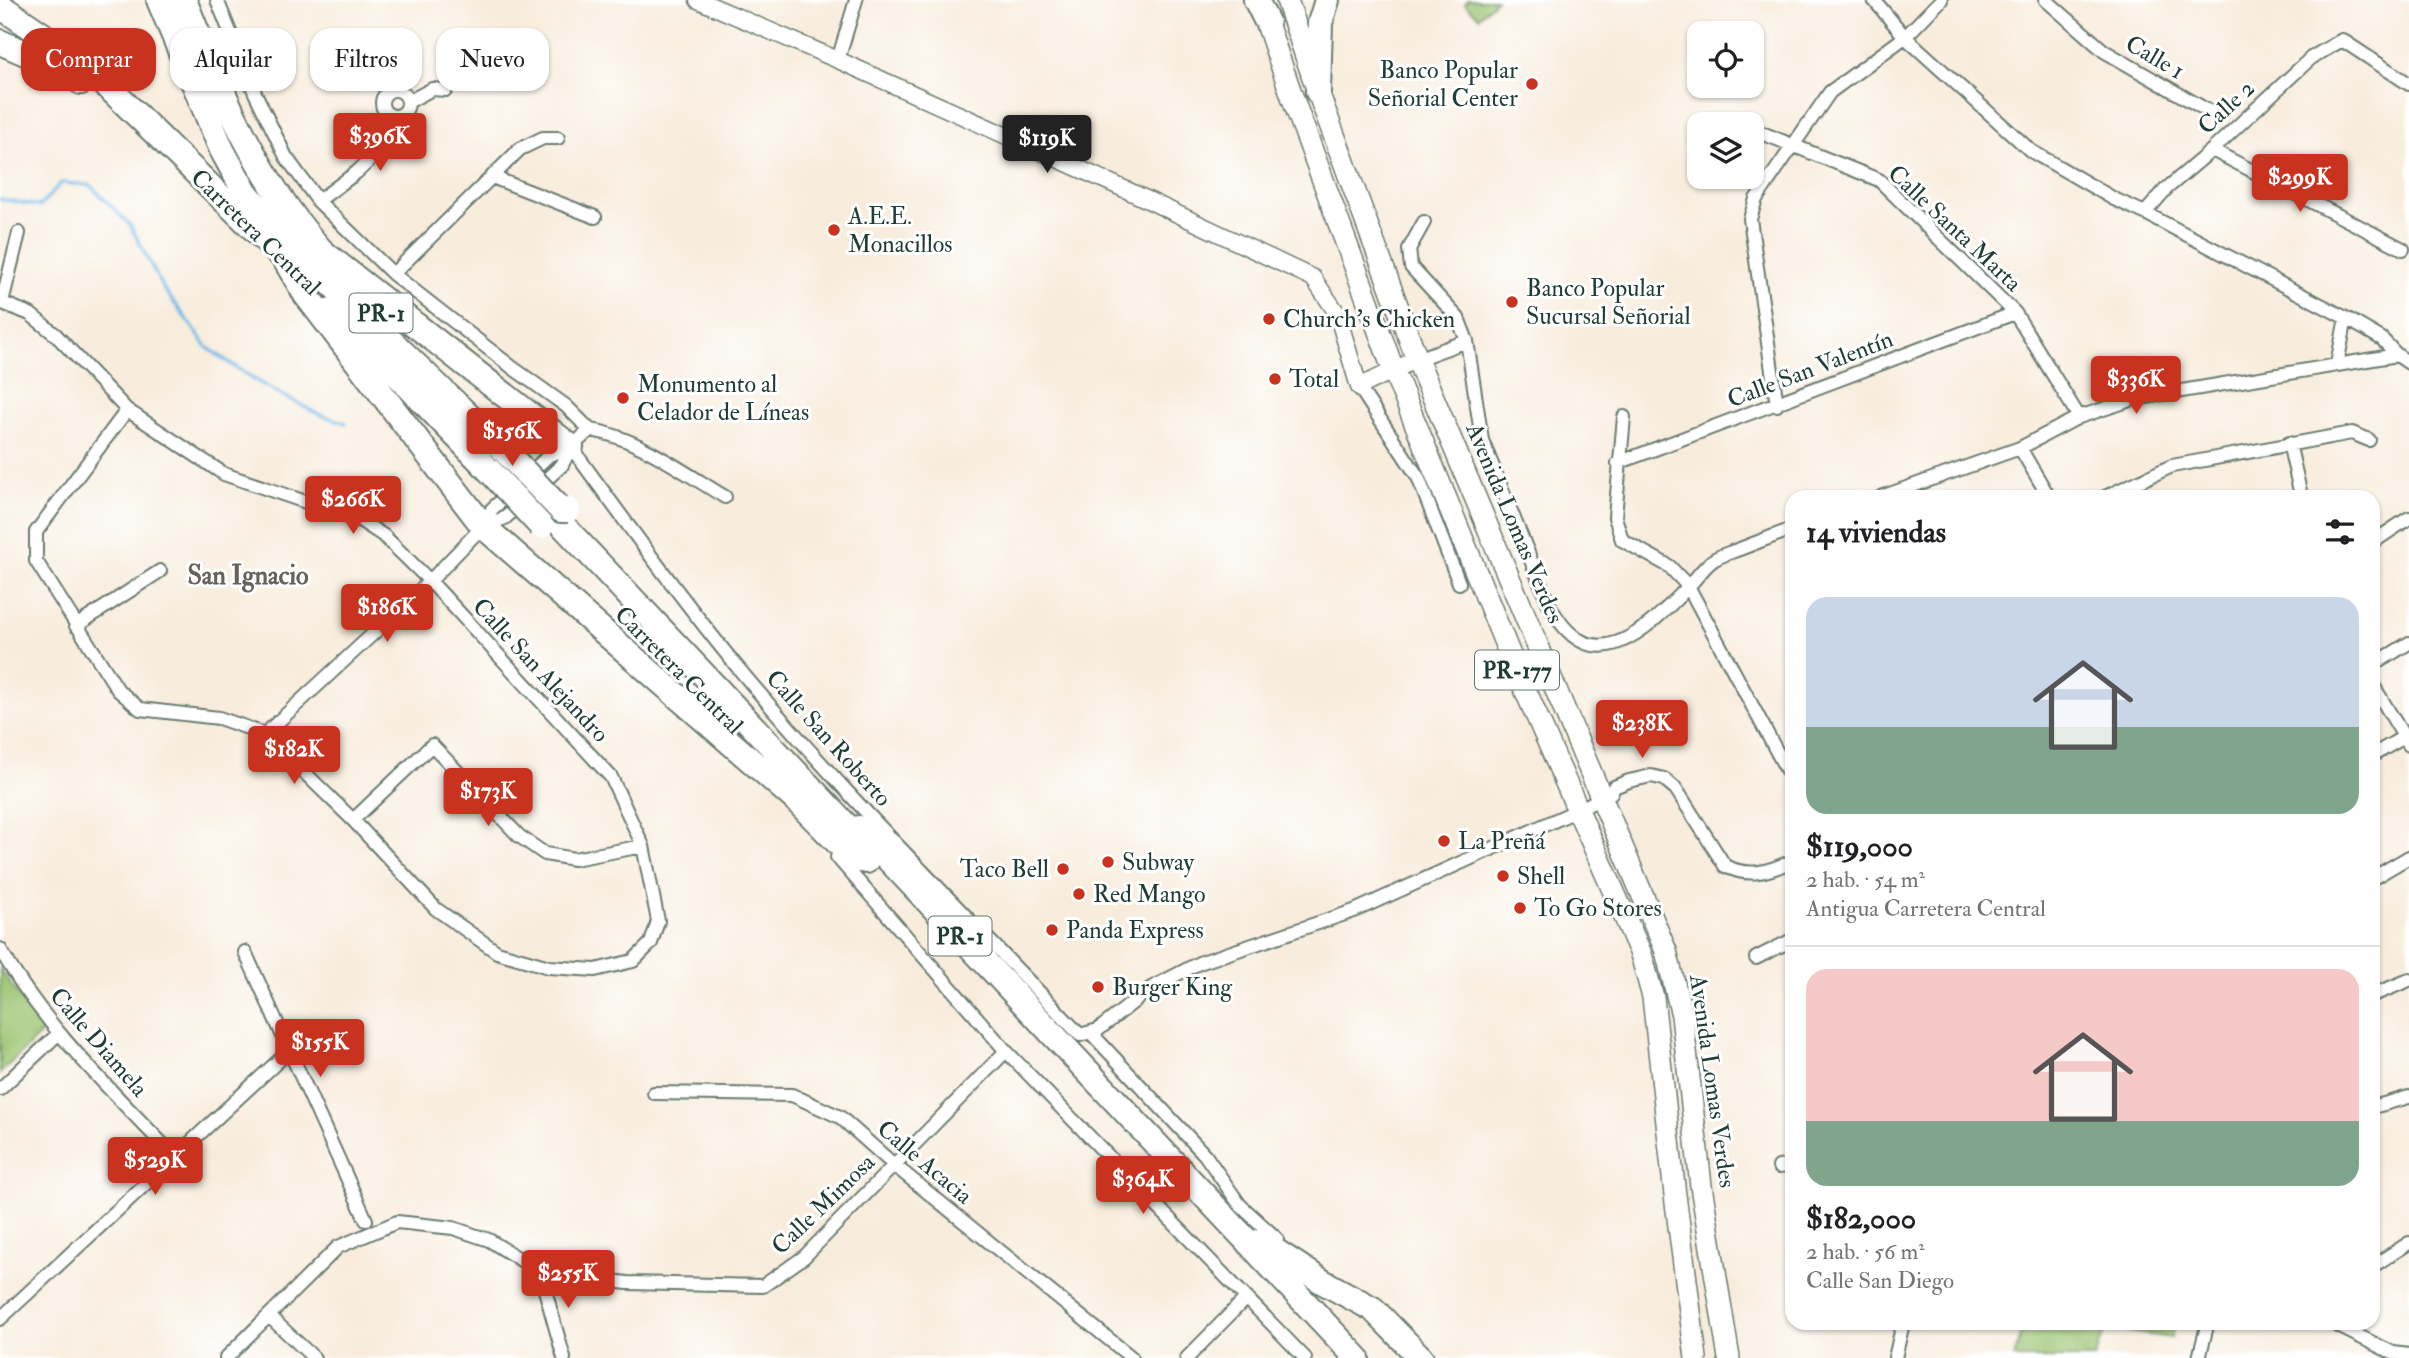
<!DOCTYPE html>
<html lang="es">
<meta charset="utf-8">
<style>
body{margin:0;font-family:"IM FELL Double Pica",serif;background:#f6f6f6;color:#202124;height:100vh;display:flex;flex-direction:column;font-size:26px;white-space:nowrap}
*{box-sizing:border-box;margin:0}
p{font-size:23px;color:#757577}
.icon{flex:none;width:38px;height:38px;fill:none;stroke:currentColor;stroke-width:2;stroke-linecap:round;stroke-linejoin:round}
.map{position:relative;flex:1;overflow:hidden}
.details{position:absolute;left:1785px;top:490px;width:595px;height:840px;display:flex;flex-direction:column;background:#fff;border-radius:21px;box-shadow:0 2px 5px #0004}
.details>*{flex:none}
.guide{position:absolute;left:21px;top:28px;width:665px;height:63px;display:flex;gap:14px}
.tools{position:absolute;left:1687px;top:21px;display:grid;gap:14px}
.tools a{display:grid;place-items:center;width:77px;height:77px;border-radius:14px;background:#fff;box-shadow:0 2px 5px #0004;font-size:35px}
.price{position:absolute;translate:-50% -60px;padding:0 16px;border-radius:7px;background:#c8321e;color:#fff;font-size:23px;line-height:46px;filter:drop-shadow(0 2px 4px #0008)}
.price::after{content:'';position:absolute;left:50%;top:42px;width:21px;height:16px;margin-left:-10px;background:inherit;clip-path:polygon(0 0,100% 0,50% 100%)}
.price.selected{background:#222;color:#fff}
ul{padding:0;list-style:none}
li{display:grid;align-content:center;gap:14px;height:371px;padding:0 21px}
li+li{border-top:2px solid #e0e0e0}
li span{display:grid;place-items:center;height:217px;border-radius:21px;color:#555}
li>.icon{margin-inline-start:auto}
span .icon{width:126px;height:126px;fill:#fffc;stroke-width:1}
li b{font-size:30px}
h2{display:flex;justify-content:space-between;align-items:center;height:84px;padding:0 21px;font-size:30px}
.chip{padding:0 24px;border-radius:21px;background:#fff;box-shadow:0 2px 5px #0004;font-size:24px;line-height:63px}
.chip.selected{background:#c8321e;color:#fff}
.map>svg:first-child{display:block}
.green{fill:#9ac26e;stroke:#5c8051;stroke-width:2}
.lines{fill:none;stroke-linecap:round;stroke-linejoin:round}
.stream{stroke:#6db8e6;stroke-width:3.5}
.minor-casing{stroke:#6b7b6f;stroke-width:16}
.tertiary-casing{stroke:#6b7b6f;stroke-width:19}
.primary-casing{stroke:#6b7b6f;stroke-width:24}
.motorway-casing{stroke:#6b7b6f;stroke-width:28}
.minor{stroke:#fff;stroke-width:12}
.tertiary{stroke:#fff;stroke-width:16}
.primary{stroke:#fff;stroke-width:21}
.motorway{stroke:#fff;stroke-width:24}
.motorway-bridge-casing{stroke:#6b7b6f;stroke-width:28;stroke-linecap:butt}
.motorway-bridge{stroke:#fff;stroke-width:24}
.poi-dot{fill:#c8321e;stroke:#fff;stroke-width:2.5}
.labels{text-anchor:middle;stroke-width:6;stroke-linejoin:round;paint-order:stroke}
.shield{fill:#fff;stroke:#627771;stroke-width:2}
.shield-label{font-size:23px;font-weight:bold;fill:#1f3d34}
.street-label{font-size:24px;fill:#1f3d34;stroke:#fff}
.poi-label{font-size:24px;fill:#1f3d34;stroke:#fff;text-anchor:start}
.neighbourhood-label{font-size:26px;font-weight:bold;fill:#67625a;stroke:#fff}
</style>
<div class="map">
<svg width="2409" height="1358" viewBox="0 0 2409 1358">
<rect width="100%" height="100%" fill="#fff"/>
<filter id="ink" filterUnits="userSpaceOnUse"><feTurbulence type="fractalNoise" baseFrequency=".0143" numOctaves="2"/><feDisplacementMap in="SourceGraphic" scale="14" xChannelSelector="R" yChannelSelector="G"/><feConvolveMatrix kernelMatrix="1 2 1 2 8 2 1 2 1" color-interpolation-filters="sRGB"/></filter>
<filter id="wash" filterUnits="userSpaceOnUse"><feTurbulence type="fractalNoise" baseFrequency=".00686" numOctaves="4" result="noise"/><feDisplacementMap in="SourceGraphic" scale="28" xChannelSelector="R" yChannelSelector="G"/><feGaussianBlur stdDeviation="1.57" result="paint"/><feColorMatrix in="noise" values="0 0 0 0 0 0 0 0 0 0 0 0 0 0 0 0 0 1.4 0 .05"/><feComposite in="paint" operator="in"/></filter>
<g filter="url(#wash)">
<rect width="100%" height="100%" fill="#f8eddd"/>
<path class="green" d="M1468 0H1496L1479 17 1465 4Z
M0 969 44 1031 0 1073Z
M2024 1323H2174L2171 1338 2106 1328 2095 1358H2014Z"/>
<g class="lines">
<path class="stream" d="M0 199 40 206 61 183 90 185 130 225 163 288 208 348 250 377 280 394 318 414 346 423"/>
</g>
</g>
<g filter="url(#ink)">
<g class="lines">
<g class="minor-casing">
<path id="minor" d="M217 0 255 93 286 157 318 201 393 274 513 368 566 406 590 430
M1874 0 1905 37 2031 151 2114 199 2145 213 2346 318 2382 339 2397 355 2409 363
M2046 0 2104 51 2217 116
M838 60 856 0
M382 103a13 13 0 1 1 26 0a13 13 0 1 1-26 0Z
M408 102 432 89 446 90
M1730 120 1740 124
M1752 129 1879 180 2015 313 2079 417
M2212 150 2403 249
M492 177 595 217
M318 201 357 172 389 142 403 113
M2145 213 2166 189 2212 150 2311 58 2342 40 2409 84
M1424 222 1409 249 1411 267 1458 318 1467 341 1482 440 1548 602C1590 686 1646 631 1690 585 1697 577 1704 567 1712 561 1718 556 1729 553 1737 550 1755 543 1774 536 1792 529
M393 274 520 149 543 138H558
M0 302 30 314 56 335 127 410 224 474 361 521 384 536 430 581 611 777 643 846 658 921 651 943 633 961 595 970 549 967 497 952 436 909 353 820 265 734 219 718 140 709 118 690 36 561V532L127 410
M2 302 19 233
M1417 359 1467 341
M2337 364 2346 318
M1359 387 1418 477 1459 583
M1777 405 1750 219 1756 199 1830 92 1905 37 1941 0
M1624 417 1615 517 1622 540 1669 566 1688 586 1792 780
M590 430C635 436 686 474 725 497
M2289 443 2300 491 2298 497
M571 447C624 520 677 593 734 663 842 794 964 912 1080 1035L1098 1030 1151 988 1199 963 1354 911 1578 810 1611 793 1614 787 1629 781 1651 776 1664 779 1676 789 1725 866C1749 878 1768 872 1792 861
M2020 448 2049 497
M1618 463 2015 313
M526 477 549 455 571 447
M537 488 562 465 571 447 590 430
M1881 497 2020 448 2079 417 2134 399 2397 355
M2105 497 2172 466 2352 433 2369 440
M483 526 505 518 524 501
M2373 542 2409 518
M76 626 160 571
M2373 665 2409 643
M2373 685 2409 745
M265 734 430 581 483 526 492 509 513 490
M2373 755 2404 737
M353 820 432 745 519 836 545 854 574 859 643 846
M837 857 1006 1051 1305 1358
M2373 878 2409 857
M0 949C45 1028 112 1091 174 1156
M245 952 366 1220
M1756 958 1792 940
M2373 995 2409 980
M1092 1034 1205 1155 1240 1205 1277 1239
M0 1089 59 1033
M654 1093 792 1095 840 1117 894 1165 1132 1358
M2373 1107 2409 1097
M1779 1167 1792 1165
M2373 1266 2409 1243
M540 1272 564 1358
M269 1316 314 1358
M0 1319 289 1051
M2332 1323 2393 1353 2409 1355
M226 1358 338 1247 397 1222 453 1228 489 1240 540 1272 627 1283 763 1286 804 1257 1006 1051
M1187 1358 1246 1298
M1895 1358 1903 1323
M2199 1358 2207 1326"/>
</g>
<g class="tertiary-casing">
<path id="tertiary" d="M698 0 838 60 1131 192 1313 278 1337 313 1359 387 1417 359"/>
</g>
<g class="primary-casing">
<path id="primary" d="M1287 0 1318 92 1417 359 1666 951 1682 1015 1701 1186 1729 1358
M1262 9 1294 102 1393 369 1510 655 1641 954 1653 997 1675 1195 1696 1358"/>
</g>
<g class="motorway-casing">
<path id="motorway" d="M159 0 222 150 245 192 312 265 504 450
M184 0C221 93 260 187 331 261
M1256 0 1267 22
M0 6 50 40 107 86 294 268
M0 42 57 67 81 82
M1318 92 1320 23 1327 0
M320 250 571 447
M284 258 306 295 483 526 796 800 854 859 866 861 859 839 553 515
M334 309 489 470
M859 828 1357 1358
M1260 1241 1323 1282 1373 1309 1421 1358"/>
</g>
<use href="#minor" class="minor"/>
<use href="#tertiary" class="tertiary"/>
<use href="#primary" class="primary"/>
<use href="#motorway" class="motorway"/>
<g class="motorway-bridge-casing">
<path id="motorway-bridge" d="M504 450 561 510H568
M489 470 541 526"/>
</g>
<use href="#motorway-bridge" class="motorway-bridge"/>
</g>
</g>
<g class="poi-dot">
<circle cx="1532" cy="84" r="7"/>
<circle cx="834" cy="230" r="7"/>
<circle cx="1512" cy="302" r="7"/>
<circle cx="1269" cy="319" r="7"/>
<circle cx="1275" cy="379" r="7"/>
<circle cx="623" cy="398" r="7"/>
<circle cx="1444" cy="841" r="7"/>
<circle cx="1108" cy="862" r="7"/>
<circle cx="1063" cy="869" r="7"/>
<circle cx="1503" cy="876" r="7"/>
<circle cx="1079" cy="894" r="7"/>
<circle cx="1520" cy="908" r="7"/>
<circle cx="1052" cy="930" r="7"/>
<circle cx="1098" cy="987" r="7"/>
</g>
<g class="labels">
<g class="shield">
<rect x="349.5" y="293.5" width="63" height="39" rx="5"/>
<rect x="1475" y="650.5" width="84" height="39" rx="5"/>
<rect x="928.5" y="916.5" width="63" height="39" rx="5"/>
</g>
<g class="shield-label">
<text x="381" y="321">PR-1</text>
<text x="1517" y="678">PR-177</text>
<text x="960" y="944">PR-1</text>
</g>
<g class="street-label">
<text transform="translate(2155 57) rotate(30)" y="8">Calle 1</text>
<text transform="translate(2226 107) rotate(-43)" y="8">Calle 2</text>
<text transform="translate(1955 228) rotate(43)" y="8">Calle Santa Marta</text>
<text transform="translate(256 232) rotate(44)" y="8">Carretera Central</text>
<text transform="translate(1810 369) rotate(-21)" y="8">Calle San Valentín</text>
<text transform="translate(1515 523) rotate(67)" y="8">Avenida Lomas Verdes</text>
<text transform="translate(541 670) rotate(47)" y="8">Calle San Alejandro</text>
<text transform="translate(679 670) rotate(45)" y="8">Carretera Central</text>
<text transform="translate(829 738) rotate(48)" y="8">Calle San Roberto</text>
<text transform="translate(99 1042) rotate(49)" y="8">Calle Diamela</text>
<text transform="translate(1713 1081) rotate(82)" y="8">Avenida Lomas Verdes</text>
<text transform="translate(925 1162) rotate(40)" y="8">Calle Acacia</text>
<text transform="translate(823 1204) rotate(-44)" y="8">Calle Mimosa</text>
</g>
<g class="poi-label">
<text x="1518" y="78" text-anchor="end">Banco Popular<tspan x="1518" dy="28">Señorial Center</tspan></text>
<text x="848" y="224">A.E.E.<tspan x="848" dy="28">Monacillos</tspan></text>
<text x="1526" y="296">Banco Popular<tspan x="1526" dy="28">Sucursal Señorial</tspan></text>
<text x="1283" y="327">Church's Chicken</text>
<text x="1289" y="387">Total</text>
<text x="637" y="392">Monumento al<tspan x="637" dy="28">Celador de Líneas</tspan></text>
<text x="1458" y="849">La Preñá</text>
<text x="1122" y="870">Subway</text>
<text x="1049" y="877" text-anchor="end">Taco Bell</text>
<text x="1517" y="884">Shell</text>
<text x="1093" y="902">Red Mango</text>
<text x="1534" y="916">To Go Stores</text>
<text x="1066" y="938">Panda Express</text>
<text x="1112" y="995">Burger King</text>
</g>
<g class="neighbourhood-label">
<text x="248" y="584">San Ignacio</text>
</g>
</g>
</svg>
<div class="tools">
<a><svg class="icon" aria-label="locate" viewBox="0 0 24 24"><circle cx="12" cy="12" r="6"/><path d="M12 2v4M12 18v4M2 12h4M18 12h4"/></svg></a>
<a><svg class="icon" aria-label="layers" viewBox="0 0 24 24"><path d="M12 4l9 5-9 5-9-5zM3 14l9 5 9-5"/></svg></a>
</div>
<b class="price" style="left:380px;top:173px">$396K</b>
<b class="price selected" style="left:1047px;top:175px">$119K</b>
<b class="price" style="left:2300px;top:214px">$299K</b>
<b class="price" style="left:2136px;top:416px">$336K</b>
<b class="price" style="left:512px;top:468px">$156K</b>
<b class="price" style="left:353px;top:536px">$266K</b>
<b class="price" style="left:387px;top:644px">$186K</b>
<b class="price" style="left:1642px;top:760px">$238K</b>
<b class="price" style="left:294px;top:786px">$182K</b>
<b class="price" style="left:488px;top:828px">$173K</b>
<b class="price" style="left:320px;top:1079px">$155K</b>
<b class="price" style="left:155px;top:1197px">$529K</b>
<b class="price" style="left:1143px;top:1216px">$364K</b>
<b class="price" style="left:568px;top:1310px">$255K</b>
<div class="guide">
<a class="chip selected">Comprar</a>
<a class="chip">Alquilar</a>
<a class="chip">Filtros</a>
<a class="chip">Nuevo</a>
</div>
<section class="details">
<h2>14 viviendas<svg class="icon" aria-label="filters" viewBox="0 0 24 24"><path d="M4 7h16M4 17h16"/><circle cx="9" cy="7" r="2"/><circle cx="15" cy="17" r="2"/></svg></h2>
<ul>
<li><span style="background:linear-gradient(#c9d6e8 60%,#7fa58c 0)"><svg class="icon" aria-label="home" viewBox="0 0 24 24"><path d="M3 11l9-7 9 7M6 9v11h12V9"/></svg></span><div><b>$119,000</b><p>2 hab. · 54 m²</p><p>Antigua Carretera Central</p></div></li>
<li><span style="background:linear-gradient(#f6c9c9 70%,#7fa58c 0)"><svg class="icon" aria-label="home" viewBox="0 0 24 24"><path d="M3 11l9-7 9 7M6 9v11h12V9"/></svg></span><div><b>$182,000</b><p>2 hab. · 56 m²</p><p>Calle San Diego</p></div></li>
</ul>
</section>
</div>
